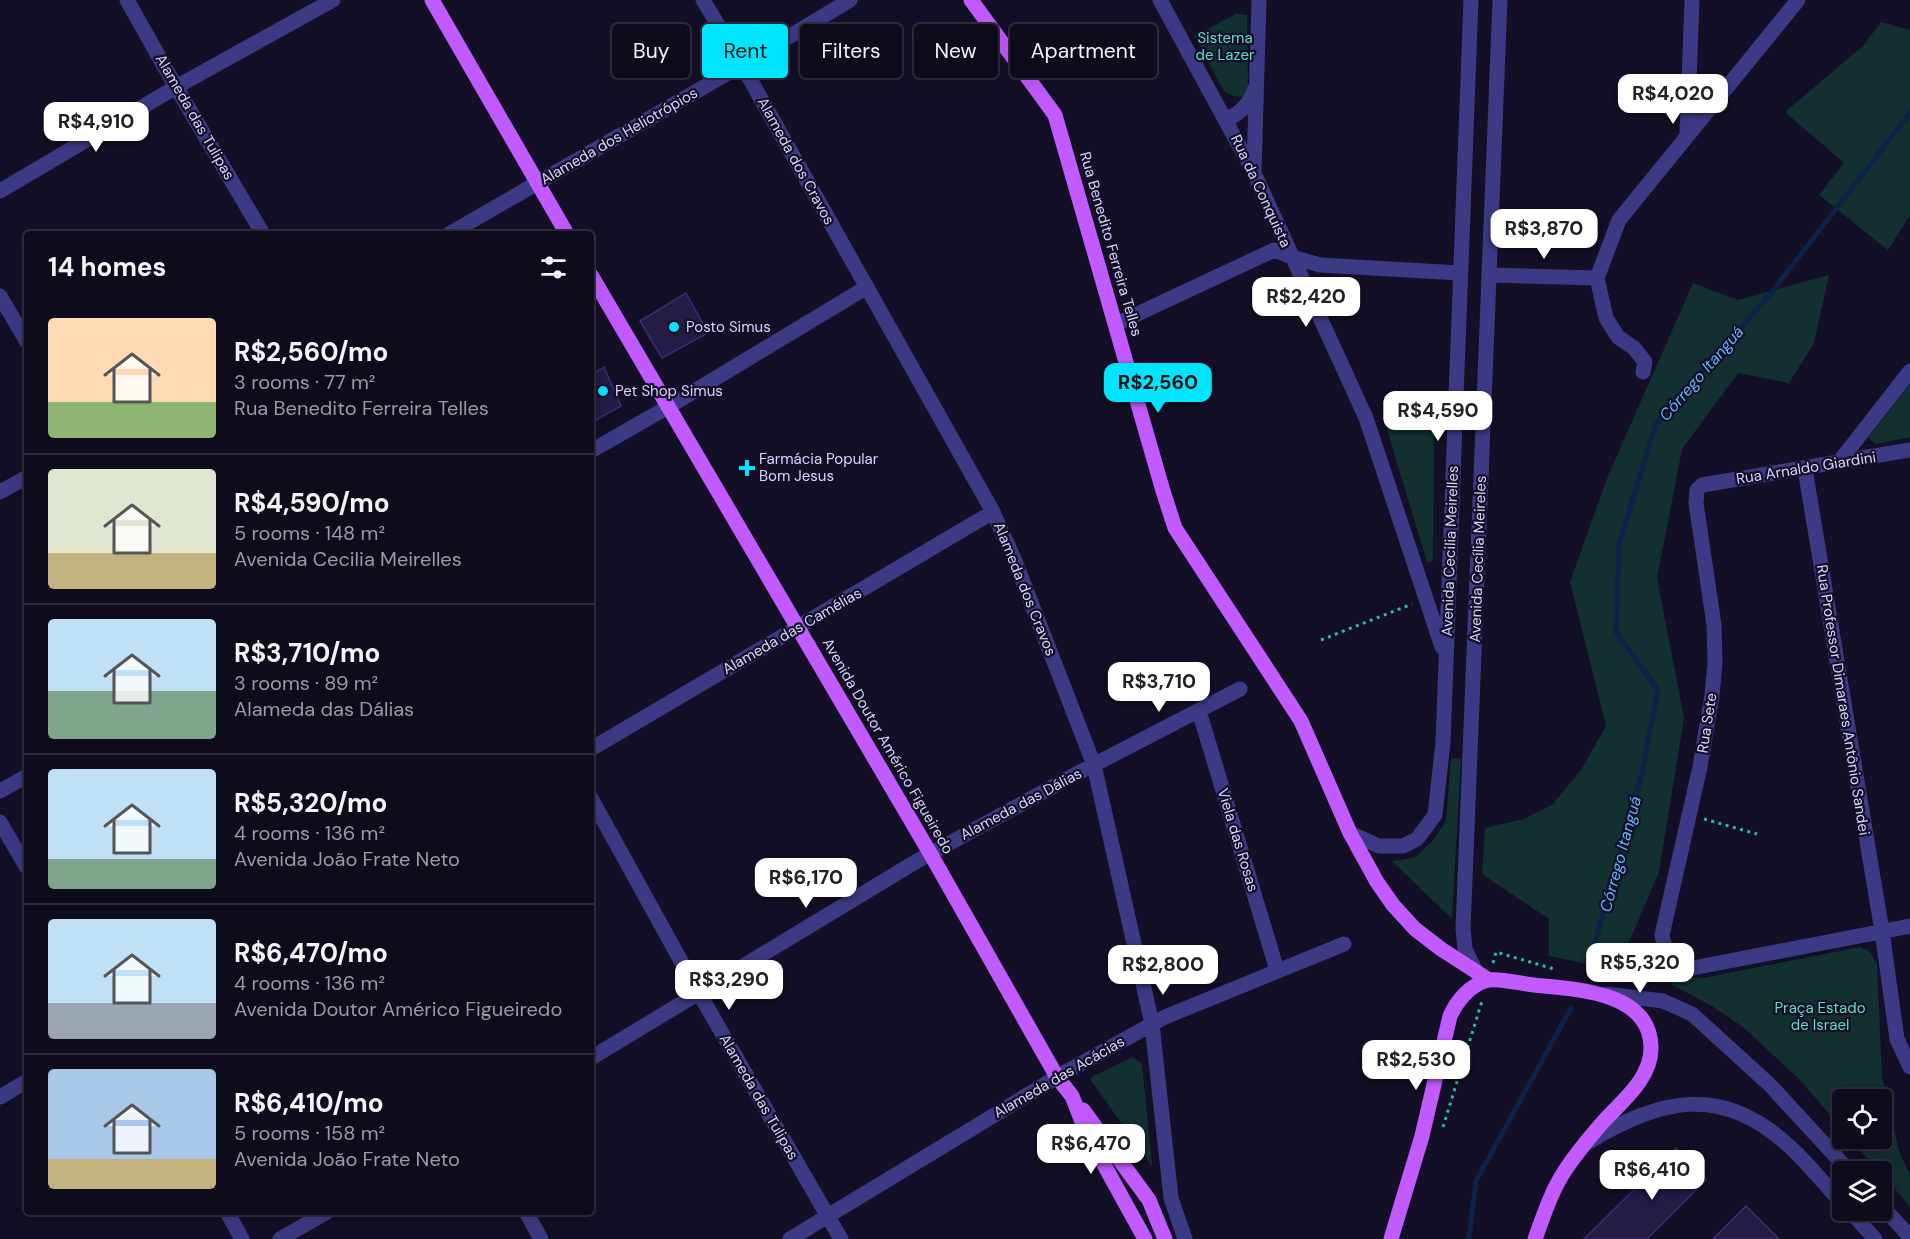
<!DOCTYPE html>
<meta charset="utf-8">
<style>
body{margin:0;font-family:"DM Sans",sans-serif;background:#171425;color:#f1f3f6;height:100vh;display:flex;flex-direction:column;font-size:22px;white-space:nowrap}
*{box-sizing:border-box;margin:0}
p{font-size:20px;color:#9b9ba3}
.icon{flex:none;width:33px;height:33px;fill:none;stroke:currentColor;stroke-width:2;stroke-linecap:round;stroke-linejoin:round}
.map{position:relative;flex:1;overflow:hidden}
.details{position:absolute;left:24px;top:231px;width:570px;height:984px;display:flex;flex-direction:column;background:#0e0b1c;border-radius:6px;box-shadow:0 6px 24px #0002,0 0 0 2px #2e2b3b}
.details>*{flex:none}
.banner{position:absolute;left:612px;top:24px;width:570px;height:54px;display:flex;gap:12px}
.buttons{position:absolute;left:1832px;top:1089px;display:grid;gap:12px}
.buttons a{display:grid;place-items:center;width:60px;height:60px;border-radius:6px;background:#0e0b1c;box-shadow:0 6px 24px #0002,0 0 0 2px #2e2b3b;font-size:30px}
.price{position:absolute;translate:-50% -51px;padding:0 14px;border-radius:12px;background:#fff;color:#222;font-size:20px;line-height:39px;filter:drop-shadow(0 2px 3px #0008)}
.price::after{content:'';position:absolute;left:50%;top:36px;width:18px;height:14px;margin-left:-9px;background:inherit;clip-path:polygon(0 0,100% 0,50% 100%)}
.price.active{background:#00e5ff;color:#111}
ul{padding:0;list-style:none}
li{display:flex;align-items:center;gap:18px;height:150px;padding:0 24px}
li+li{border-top:2px solid #2e2b3b}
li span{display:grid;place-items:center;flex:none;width:168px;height:120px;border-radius:6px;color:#555}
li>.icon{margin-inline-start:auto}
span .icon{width:72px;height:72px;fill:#fffc;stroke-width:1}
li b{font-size:26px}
h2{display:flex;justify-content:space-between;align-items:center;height:72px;padding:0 24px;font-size:26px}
.pill{padding:0 21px;border-radius:6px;background:#0e0b1c;box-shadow:0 6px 24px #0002,0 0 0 2px #2e2b3b;font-size:21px;line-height:54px}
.pill.active{background:#00e5ff;color:#111}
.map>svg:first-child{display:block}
.green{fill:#12302f}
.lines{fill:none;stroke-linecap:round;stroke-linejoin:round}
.stream{stroke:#0c2248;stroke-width:5}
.building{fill:#241b47;stroke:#3b2d73;stroke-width:1.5}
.path{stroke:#2fb8b0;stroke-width:3;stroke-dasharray:3 4.5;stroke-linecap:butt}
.minor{stroke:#3d3a85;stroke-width:15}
.major{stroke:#c25bff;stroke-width:15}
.poi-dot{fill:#00e5ff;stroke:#130f26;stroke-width:2}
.labels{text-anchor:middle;stroke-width:4.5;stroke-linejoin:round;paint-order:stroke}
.park-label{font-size:15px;fill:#5fe0c0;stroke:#130f26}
.street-label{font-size:15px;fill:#d9d4ff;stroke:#130f26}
.poi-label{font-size:15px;fill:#d9d4ff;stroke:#130f26;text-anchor:start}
.water-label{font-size:16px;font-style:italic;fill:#62b6ff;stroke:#130f26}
</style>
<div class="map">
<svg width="1910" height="1239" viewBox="0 0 1910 1239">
<rect width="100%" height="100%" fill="#130f26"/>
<path class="green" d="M1236 14 1247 15 1248 86 1243 97 1233 96 1224 91 1194 36Z
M1881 22 1910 30V215L1888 250 1819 195 1844 163 1785 112 1864 45Z
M1829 275 1814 343 1789 383 1738 373 1682 449 1657 578 1684 718 1659 872 1617 970 1549 956V919L1482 874 1485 828 1524 819 1552 805 1581 770 1606 726 1570 582 1608 476 1693 283 1738 300Z
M1910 384V437L1876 444 1868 438Z
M1384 420 1434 422 1433 561 1427 562Z
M1451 758 1461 759 1452 919 1392 861 1413 858 1419 854 1433 840 1446 821Z
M1860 947 1869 951 1877 964 1882 1077 1899 1151 1910 1175V1207L1881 1172 1879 1171 1850 1139 1881 1138V1100H1842V1129L1800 1080 1743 1027 1712 1006 1672 985 1674 976 1703 978Z
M1133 1057 1142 1064 1152 1166 1090 1079 1093 1076Z"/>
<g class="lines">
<path class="stream" d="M1593 950 1642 773 1658 690 1616 632 1619 544 1656 424 1771 293 1910 113
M1469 1239 1476 1181 1571 1008"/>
</g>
<path class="building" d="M686 293 708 333 662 358 640 321Z
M604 367 621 406 591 423V375Z
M1676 1148 1706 1180 1647 1239H1584Z
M1746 1206 1779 1239H1713Z"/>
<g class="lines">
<path class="path" d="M1321 640 1412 604
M1704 819 1757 834
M1493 963 1496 952 1554 969
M1443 1127 1482 1001"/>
<path class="minor" d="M127 0 176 87 263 234
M703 0 742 65 993 512 1015 561 1094 765 1152 1024 1171 1198 1185 1239
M1160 0 1254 173 1366 418 1442 647
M1226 120C1240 113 1249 105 1254 90
M1687 134 1692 0
M1254 171 1259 0
M0 191 176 87 333 0
M449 234 742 65 850 0
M1490 275 1597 278
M1597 278 1619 220 1798 0
M1597 278 1606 318 1618 337 1634 348 1645 362 1643 372
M0 296 27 342
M1116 324 1274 250 1292 257 1320 265 1460 273
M1910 450 1702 485 1697 490 1696 503 1714 625 1715 663 1712 695 1700 767 1662 935C1665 953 1671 962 1688 969L1910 926
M591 451 668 407 867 287
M1839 462 1910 371
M1805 469 1882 931 1897 1039 1910 1067
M0 492 27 477
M1199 711 1277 970
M591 749 993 512
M0 791 27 776
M591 798 692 981 841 1239
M0 822 27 868
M1350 833 1379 846H1403L1417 839 1435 815 1443 742 1471 0
M1476 972 1465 949 1463 929 1500 0
M1606 994 1663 1001 1692 1014 1770 1085 1850 1172
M591 1058 917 861 1078 773 1240 689
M0 1097 27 1081
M1587 1143C1659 1099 1721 1083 1789 1146 1808 1163 1824 1184 1842 1203
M1881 1205 1910 1237
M1849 1210 1875 1239
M227 1212 242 1239
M526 1212 541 1239
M280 1239 327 1212
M790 1239 1057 1077 1165 1017 1344 944"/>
<path class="major" d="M432 0 567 234
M971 0 1055 115 1163 491 1175 528 1301 721 1350 833 1377 882 1393 905 1415 929 1441 949 1489 980
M591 275 930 853 1057 1077 1072 1096 1086 1132 1145 1239
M1083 1110 1149 1200 1165 1239
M1391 1239 1422 1136 1450 1016C1457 1001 1470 984 1489 980 1500 978 1522 984 1534 985 1574 989 1650 991 1651 1047 1652 1078 1622 1101 1603 1122 1589 1138 1575 1155 1564 1172 1551 1192 1543 1217 1535 1239"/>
</g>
<g class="poi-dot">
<circle cx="674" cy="327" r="6"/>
<circle cx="603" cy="391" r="6"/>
<path d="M744 459h6v6h6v6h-6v6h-6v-6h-6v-6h6z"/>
</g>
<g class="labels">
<g class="park-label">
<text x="1225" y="43">Sistema<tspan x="1225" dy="17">de Lazer</tspan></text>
<text x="1820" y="1013">Praça Estado<tspan x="1820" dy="17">de Israel</tspan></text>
</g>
<g class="street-label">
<text transform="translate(195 117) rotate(60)" y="5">Alameda das Tulipas</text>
<text transform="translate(619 136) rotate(-30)" y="5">Alameda dos Heliotrópios</text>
<text transform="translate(796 161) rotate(61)" y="5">Alameda dos Cravos</text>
<text transform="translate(1261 191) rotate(65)" y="5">Rua da Conquista</text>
<text transform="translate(1111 244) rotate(74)" y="5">Rua Benedito Ferreira Telles</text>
<text transform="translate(1806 468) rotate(-9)" y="5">Rua Arnaldo Giardini</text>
<text transform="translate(1450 551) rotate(-88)" y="5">Avenida Cecilia Meirelles</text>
<text transform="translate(1478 559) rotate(-88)" y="5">Avenida Cecília Meireles</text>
<text transform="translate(1025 589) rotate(68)" y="5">Alameda dos Cravos</text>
<text transform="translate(792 631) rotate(-30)" y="5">Alameda das Camélias</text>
<text transform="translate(1843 700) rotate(81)" y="5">Rua Professor Dimaraes Antônio Sandei</text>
<text transform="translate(1707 723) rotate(-81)" y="5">Rua Sete</text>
<text transform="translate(888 746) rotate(60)" y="5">Avenida Doutor Américo Figueiredo</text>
<text transform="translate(1021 804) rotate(-28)" y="5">Alameda das Dálias</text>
<text transform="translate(1238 840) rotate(73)" y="5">Viela das Rosas</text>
<text transform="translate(1059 1077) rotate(-30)" y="5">Alameda das Acácias</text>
<text transform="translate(759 1097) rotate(60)" y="5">Alameda das Tulipas</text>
</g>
<g class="poi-label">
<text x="686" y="332">Posto Simus</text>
<text x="615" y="396">Pet Shop Simus</text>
<text x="759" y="464">Farmácia Popular<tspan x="759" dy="17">Bom Jesus</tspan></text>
</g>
<g class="water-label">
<text transform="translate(1701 373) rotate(-49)" y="6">Córrego Itanguá</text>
<text transform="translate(1620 854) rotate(-75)" y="6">Córrego Itanguá</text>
</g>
</g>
</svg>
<div class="buttons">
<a><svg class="icon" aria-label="locate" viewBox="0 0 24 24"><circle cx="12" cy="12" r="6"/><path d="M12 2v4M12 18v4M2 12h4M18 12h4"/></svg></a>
<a><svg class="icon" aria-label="layers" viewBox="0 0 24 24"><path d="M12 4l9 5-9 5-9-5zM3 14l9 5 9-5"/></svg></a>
</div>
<b class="price" style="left:1673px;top:125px">R$4,020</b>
<b class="price" style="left:96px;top:153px">R$4,910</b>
<b class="price" style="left:1544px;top:260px">R$3,870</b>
<b class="price" style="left:1306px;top:328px">R$2,420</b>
<b class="price active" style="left:1158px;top:414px">R$2,560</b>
<b class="price" style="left:1438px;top:442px">R$4,590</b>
<b class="price" style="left:1159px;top:713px">R$3,710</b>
<b class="price" style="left:806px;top:909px">R$6,170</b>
<b class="price" style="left:1640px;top:994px">R$5,320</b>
<b class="price" style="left:1163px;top:996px">R$2,800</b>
<b class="price" style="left:729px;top:1011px">R$3,290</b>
<b class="price" style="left:1416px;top:1091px">R$2,530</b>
<b class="price" style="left:1091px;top:1175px">R$6,470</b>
<b class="price" style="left:1652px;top:1201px">R$6,410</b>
<div class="banner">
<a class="pill">Buy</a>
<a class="pill active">Rent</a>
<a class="pill">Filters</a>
<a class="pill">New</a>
<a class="pill">Apartment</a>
</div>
<section class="details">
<h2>14 homes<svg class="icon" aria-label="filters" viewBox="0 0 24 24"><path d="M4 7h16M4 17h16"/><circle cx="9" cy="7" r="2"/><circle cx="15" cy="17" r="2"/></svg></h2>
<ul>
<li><span style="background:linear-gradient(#ffd9b3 70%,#8fb573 0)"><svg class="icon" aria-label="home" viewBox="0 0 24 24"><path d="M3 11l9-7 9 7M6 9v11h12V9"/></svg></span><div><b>R$2,560/mo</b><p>3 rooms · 77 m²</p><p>Rua Benedito Ferreira Telles</p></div></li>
<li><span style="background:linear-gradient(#dfe7d0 70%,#c2b280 0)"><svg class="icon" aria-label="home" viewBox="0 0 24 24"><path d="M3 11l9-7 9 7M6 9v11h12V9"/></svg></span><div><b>R$4,590/mo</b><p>5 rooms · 148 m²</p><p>Avenida Cecilia Meirelles</p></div></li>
<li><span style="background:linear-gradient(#bfe0f5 60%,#7fa58c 0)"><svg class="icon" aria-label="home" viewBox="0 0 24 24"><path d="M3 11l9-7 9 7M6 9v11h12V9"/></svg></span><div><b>R$3,710/mo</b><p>3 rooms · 89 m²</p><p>Alameda das Dálias</p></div></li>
<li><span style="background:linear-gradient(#bfe0f5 75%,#7fa58c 0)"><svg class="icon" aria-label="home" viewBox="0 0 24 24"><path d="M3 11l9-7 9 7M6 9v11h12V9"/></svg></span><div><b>R$5,320/mo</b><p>4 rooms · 136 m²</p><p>Avenida João Frate Neto</p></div></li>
<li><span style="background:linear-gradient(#bfe0f5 70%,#9aa5b1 0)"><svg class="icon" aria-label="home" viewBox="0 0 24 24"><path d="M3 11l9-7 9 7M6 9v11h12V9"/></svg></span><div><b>R$6,470/mo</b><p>4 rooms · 136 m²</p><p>Avenida Doutor Américo Figueiredo</p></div></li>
<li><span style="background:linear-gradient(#a9c7e8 75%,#c2b280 0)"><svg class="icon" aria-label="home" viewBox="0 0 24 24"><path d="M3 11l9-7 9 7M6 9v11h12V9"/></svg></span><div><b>R$6,410/mo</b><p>5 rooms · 158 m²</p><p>Avenida João Frate Neto</p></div></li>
</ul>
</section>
</div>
